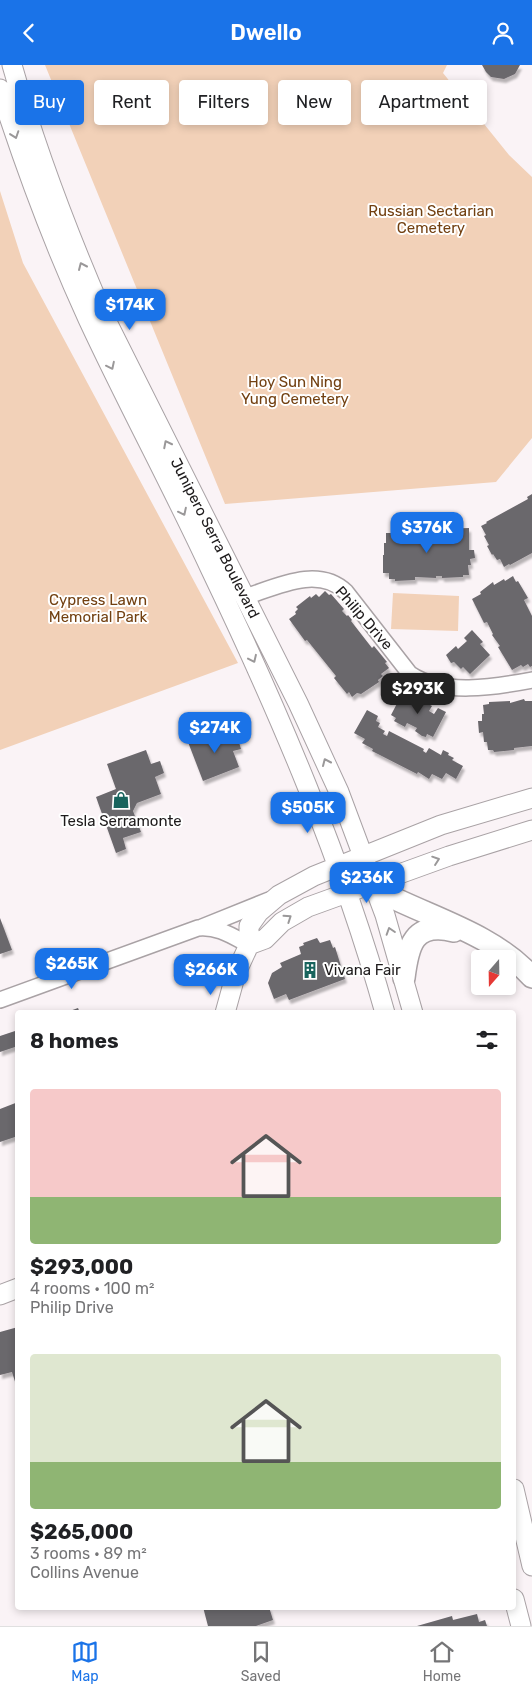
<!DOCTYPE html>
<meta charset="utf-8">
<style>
body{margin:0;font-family:Rubik,sans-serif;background:#f6f6f6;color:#202124;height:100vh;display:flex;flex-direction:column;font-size:19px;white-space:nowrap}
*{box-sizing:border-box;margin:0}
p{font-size:16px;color:#757577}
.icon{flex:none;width:28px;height:28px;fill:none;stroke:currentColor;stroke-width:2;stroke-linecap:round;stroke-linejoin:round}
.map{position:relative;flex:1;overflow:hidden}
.sheet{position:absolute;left:15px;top:945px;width:501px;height:600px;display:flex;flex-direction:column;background:#fff;border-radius:5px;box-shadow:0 2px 8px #0003}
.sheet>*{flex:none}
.top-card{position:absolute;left:15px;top:15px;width:502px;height:45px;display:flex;gap:10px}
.needle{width:32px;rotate:200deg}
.tools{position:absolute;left:471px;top:885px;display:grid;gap:10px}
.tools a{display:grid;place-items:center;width:45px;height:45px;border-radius:5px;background:#fff;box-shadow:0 2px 8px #0003;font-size:25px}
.price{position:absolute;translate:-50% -42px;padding:0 11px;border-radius:10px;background:#1a73e8;color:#fff;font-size:16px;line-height:32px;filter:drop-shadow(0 1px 2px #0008)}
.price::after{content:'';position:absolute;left:50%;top:30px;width:15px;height:11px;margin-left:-8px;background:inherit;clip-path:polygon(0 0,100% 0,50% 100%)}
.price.on{background:#222;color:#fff}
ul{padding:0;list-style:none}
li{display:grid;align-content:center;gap:10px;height:265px;padding:0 15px}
li span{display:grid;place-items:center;height:155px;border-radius:5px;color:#555}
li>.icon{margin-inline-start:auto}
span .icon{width:90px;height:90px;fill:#fffc;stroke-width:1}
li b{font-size:21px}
h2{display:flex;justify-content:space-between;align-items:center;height:60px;padding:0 15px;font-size:21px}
.pill{padding:0 18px;border-radius:5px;background:#fff;box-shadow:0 2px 8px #0003;font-size:18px;line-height:45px}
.pill.on{background:#1a73e8;color:#fff}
header{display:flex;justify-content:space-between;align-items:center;height:65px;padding:0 15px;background:#1a73e8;color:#fff;font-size:22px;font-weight:600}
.tab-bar{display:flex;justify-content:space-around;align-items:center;height:70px;border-top:1px solid #e0e0e0;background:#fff;font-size:14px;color:#757577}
.tab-bar a{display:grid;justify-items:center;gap:2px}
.tab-bar .on{color:#1a73e8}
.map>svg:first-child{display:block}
.green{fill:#f2d1b8}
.building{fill:#6b676c;filter:url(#shadow)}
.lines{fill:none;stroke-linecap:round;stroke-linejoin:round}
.minor-casing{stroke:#a9a2a5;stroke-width:18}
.major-casing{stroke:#a9a2a5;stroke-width:21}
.highway-casing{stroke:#a9a2a5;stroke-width:24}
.minor{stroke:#fff;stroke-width:15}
.major{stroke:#fff;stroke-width:19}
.highway{stroke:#fff;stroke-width:21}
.oneway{stroke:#9a9899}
.labels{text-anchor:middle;stroke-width:4;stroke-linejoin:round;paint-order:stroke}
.park-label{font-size:15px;fill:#724011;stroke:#fff}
.street-label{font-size:15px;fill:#1e1b1c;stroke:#fff}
.poi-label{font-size:15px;fill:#1e1b1c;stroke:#fff}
</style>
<header><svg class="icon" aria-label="back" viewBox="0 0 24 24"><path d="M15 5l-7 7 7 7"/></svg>Dwello<svg class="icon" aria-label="person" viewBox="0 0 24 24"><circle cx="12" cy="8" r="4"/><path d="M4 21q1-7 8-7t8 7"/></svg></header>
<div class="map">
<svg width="532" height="1561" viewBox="0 0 532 1561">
<defs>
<filter id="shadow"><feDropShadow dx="2" dy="4" stdDeviation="1" flood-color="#0004"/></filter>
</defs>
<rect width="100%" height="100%" fill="#faf3f6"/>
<path class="green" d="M45 0H447L443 8 509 90 532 112V373L496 417 225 439Z
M0 126 23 198 238 598 0 685Z
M393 528 459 531 458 566 391 564Z"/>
<path class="building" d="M482 0H520L515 9 504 14 491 12 486 7Z
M532 429V488L510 500 509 499 504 502 500 494 497 495 493 489 492 490 487 481 489 480 484 471 486 470 481 461 487 458 486 457 528 434 527 432Z
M469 463V485H474L475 493 470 494 471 500H468L469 510H463V512L442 513V511H436V513L415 512V515L395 516V514H389V508H383V490H384V478H386V468H392V466H439V464Z
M513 511 516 517 518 516 528 533 524 535 532 551V601L530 602 528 599 523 602 521 600 512 605 498 582 500 581 492 570 493 569 487 557 484 558 472 534 481 529 480 527 493 517 494 520 504 514 505 516Z
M325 526 329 530 331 529 344 544 342 546 347 551 348 550 352 555 351 556 372 583 374 581 387 597 385 598 389 603 381 609 383 611 378 615 379 617 361 629 357 628 352 632 349 627 347 629 334 613 336 611 307 575 305 576 289 554 296 549 295 547 298 544 296 542 310 531 311 533 316 529 319 532Z
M472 565 483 577 480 579 490 590 470 609 463 602 461 604 454 597 451 598 446 590 456 581 458 584 467 576 464 573Z
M404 625 411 629 408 635 415 638 417 633 432 641 429 646 434 649 438 643 446 647 433 672 427 669 426 672 422 671 415 666 417 663 407 658 405 662 394 656 396 653 391 650Z
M524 634 525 636H532V681L514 683V685L494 687 493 685H488L487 677H484L483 667 479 668 478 656H482V649H484L483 640 489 639V637L510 636V638Z
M367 645 378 651 376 656 380 658 378 662 385 666 383 669 387 671 389 666 424 684 423 686 426 688 429 683 441 690 443 685 449 688 448 690 454 693 452 695 463 701 456 714 446 708 442 714 432 709 429 714 418 707 417 709 372 686 373 684 362 678 365 674 354 668Z
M225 664 228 674 237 671 241 684 233 686 239 702 203 716 188 677Z
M146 685 151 699 160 696 164 708 155 712 161 729 137 738 133 746 141 767 123 773 126 784 116 788 96 732 116 724 107 699Z
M0 853 12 885 0 889Z
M317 873 320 878 330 875 333 883 335 882 345 914 289 935 286 929 274 934 268 918 272 908 282 902 280 898 301 889 299 882 304 880 303 878Z
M78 943 80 948H67V947Z
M18 965V981L0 987V971Z
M18 1037V1071L0 1077V1044Z
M18 1262V1323H17L12 1307 0 1310V1267Z
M203 1542H269L273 1555 256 1561H208Z
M477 1549 479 1557 485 1555 487 1561H417L452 1551 453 1555Z"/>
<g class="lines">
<g class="minor-casing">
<path id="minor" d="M245 532C276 522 318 500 346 527L410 609C442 631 495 622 532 615
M202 862 269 835
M0 935 198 863C218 861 232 871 249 880"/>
</g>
<g class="major-casing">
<path id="major" d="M12 0C36 85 67 166 102 247L298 638 339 727 385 850 413 948
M0 24C25 102 54 180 88 254 127 338 171 419 210 503 279 647 342 794 385 948
M249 880 265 874 282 857 308 842 449 791 532 765
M225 948 236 908 249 880V861L259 847 279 830 314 811 441 760 532 733
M0 1230 18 1223
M514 1424 532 1501
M514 1534 521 1561"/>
</g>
<g class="highway-casing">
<path id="highway" d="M374 818 385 829C435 854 494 870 532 912
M404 913C408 881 413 856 454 866"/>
</g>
<use href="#minor" class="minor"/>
<use href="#major" class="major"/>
<use href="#highway" class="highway"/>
</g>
<defs><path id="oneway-chevron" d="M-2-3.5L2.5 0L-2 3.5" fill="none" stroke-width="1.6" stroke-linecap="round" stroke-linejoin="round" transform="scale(1.25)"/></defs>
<g class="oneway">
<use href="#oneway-chevron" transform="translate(15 70) rotate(71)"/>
<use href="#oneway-chevron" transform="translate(82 201) rotate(-114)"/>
<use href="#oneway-chevron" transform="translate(111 301) rotate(64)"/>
<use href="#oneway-chevron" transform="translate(167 379) rotate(-117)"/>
<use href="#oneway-chevron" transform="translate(183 447) rotate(64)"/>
<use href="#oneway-chevron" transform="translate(253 594) rotate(65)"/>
<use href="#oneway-chevron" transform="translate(326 697) rotate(-114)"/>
<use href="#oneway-chevron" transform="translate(436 795) rotate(-19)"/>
<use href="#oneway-chevron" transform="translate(288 853) rotate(-34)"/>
<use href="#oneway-chevron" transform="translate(390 866) rotate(-108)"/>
</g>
<defs>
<g id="shop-bare" transform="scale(1.35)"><path d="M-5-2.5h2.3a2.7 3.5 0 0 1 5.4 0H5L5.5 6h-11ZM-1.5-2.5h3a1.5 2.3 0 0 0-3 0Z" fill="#18645d" stroke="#fff" stroke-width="2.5" paint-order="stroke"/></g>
<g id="building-bare" transform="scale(1.35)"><path d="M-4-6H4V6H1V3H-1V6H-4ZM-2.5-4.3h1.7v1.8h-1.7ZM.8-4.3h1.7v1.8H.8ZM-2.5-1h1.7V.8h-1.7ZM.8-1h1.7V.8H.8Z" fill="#18645d" stroke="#fff" stroke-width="2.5" paint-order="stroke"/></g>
</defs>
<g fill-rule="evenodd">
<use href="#shop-bare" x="121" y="735"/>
<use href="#building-bare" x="310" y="905"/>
</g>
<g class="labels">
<g class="park-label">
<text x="431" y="151">Russian Sectarian<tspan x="431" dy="17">Cemetery</tspan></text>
<text x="295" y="322">Hoy Sun Ning<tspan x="295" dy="17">Yung Cemetery</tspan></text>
<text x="98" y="540">Cypress Lawn<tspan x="98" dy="17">Memorial Park</tspan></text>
</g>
<g class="street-label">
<text transform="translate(215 473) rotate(63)" y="5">Junipero Serra Boulevard</text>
<text transform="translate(364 553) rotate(49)" y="5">Philip Drive</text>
</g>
<g class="poi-label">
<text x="121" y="761">Tesla Serramonte</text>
<text x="324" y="910" text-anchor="start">Vivana Fair</text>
</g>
</g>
</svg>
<div class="tools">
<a><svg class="needle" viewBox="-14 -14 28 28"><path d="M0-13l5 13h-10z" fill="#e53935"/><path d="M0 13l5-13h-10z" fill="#757577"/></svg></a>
</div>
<b class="price" style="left:130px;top:266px">$174K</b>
<b class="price" style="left:427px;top:489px">$376K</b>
<b class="price on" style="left:418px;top:650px">$293K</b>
<b class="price" style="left:215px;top:689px">$274K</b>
<b class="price" style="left:308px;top:769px">$505K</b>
<b class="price" style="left:367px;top:839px">$236K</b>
<b class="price" style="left:72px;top:925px">$265K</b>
<b class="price" style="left:211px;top:931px">$266K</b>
<div class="top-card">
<a class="pill on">Buy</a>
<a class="pill">Rent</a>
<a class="pill">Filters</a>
<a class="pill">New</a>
<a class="pill">Apartment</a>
</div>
<section class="sheet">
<h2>8 homes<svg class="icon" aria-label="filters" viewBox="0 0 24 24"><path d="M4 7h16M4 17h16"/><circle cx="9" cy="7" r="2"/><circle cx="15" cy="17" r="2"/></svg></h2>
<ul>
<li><span style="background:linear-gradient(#f6c9c9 70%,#8fb573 0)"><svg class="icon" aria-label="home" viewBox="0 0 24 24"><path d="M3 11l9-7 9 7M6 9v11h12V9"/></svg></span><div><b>$293,000</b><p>4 rooms · 100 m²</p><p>Philip Drive</p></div></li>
<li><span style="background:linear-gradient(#dfe7d0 70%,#8fb573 0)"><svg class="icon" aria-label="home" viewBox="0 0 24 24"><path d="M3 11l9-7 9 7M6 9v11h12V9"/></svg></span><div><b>$265,000</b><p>3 rooms · 89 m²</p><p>Collins Avenue</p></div></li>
</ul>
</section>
</div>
<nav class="tab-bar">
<a class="on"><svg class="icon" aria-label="map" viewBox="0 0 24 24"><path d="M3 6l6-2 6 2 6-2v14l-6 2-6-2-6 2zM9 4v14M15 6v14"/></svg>Map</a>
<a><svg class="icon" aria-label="saved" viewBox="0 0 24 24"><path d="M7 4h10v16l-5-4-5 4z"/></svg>Saved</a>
<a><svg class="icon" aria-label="home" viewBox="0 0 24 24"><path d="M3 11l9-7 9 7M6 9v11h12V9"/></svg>Home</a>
</nav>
